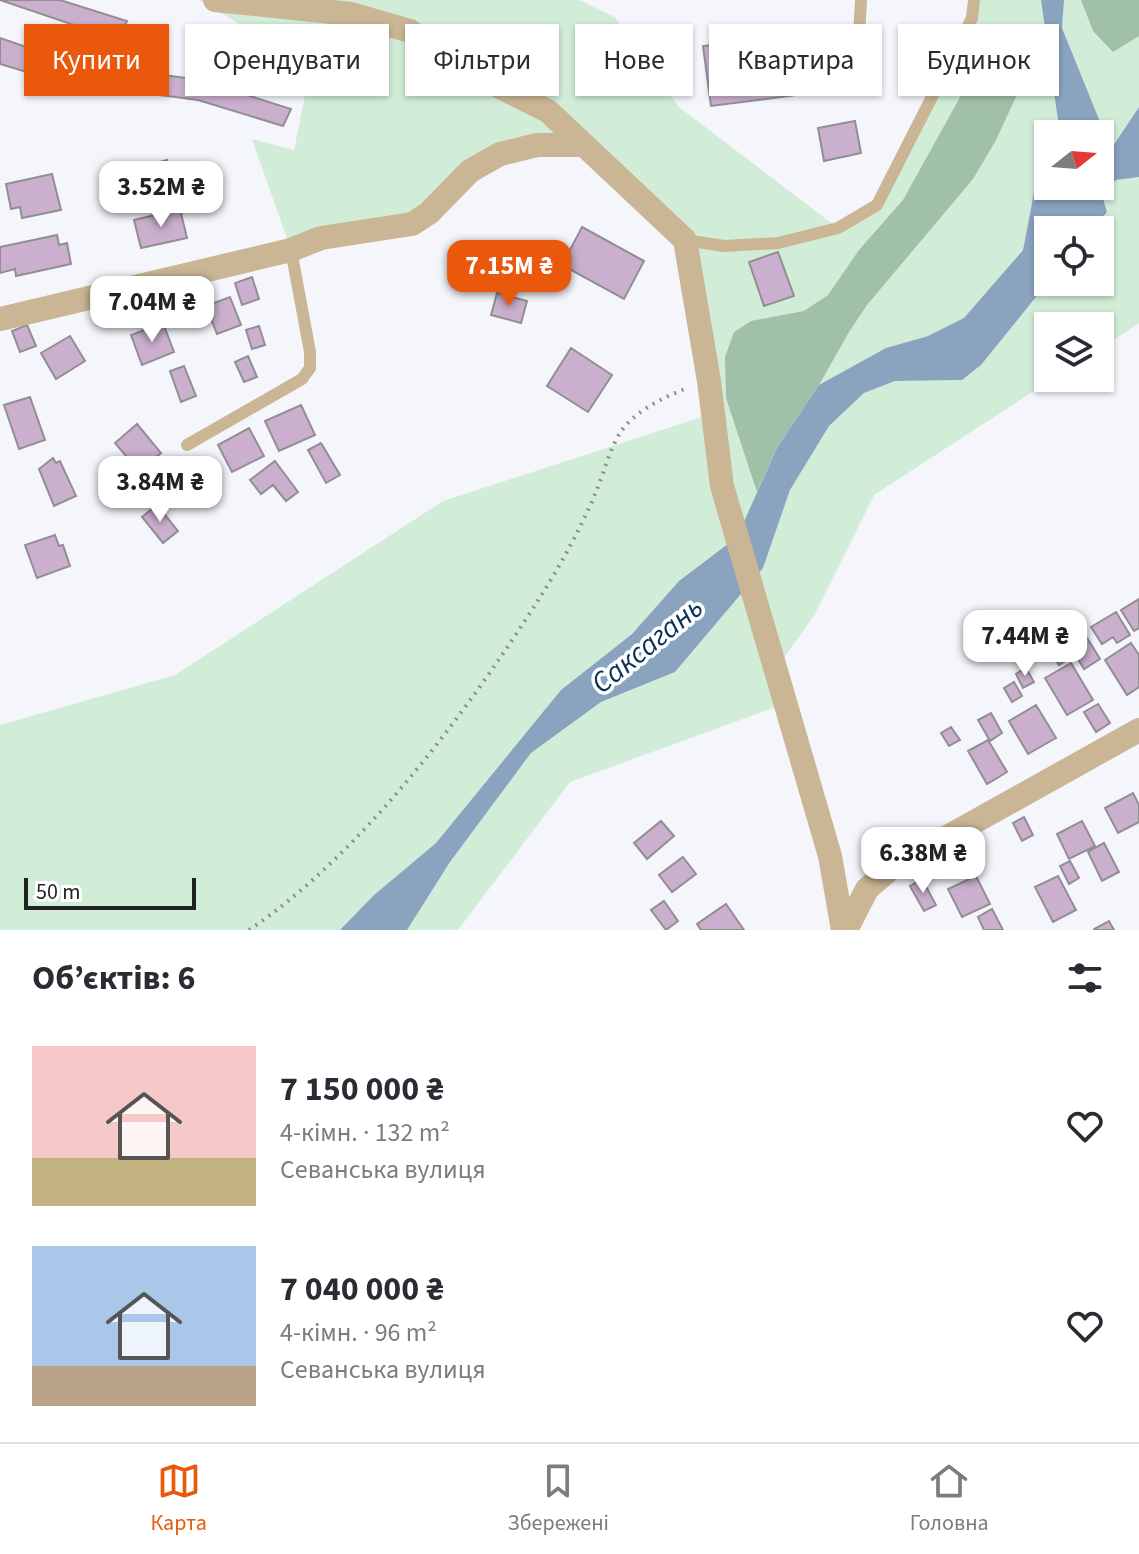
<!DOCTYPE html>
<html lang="uk">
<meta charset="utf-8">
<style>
body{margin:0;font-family:"Source Sans 3",sans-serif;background:#f7f7f7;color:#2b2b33;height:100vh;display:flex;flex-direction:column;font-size:30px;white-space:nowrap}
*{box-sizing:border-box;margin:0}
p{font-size:26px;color:#7c7c81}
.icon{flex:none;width:44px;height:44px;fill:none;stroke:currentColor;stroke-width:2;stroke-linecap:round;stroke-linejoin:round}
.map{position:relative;height:930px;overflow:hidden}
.side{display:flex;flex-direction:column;background:#fff;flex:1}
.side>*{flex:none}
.banner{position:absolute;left:24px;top:24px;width:1092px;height:72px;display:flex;gap:16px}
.needle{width:52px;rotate:73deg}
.controls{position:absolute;left:1034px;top:120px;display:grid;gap:16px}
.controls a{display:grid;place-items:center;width:80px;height:80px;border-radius:0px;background:#fff;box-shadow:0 2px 6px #0004;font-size:40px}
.scale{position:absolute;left:24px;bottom:20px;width:172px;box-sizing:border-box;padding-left:8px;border:4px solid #212224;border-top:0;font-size:22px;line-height:28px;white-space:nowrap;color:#212224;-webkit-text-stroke:6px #fff;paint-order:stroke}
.price{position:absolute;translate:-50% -68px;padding:0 18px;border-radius:16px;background:#fff;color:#222;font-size:26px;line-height:52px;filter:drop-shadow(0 2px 4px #0008)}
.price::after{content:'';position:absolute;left:50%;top:48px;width:24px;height:18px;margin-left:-12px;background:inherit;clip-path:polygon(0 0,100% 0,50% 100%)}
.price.on{background:#ea580c;color:#fff}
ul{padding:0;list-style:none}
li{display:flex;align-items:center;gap:24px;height:200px;padding:0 32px}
li span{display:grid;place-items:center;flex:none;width:224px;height:160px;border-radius:0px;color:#555}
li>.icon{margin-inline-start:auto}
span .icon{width:96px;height:96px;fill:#fffc;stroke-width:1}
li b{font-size:34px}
h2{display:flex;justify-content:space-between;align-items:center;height:96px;padding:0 32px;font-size:34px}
.chip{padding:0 28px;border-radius:0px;background:#fff;box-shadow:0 2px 6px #0004;font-size:28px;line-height:72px}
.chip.on{background:#ea580c;color:#fff}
.dock{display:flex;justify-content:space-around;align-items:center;height:112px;border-top:2px solid #e1e1e2;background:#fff;font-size:22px;color:#7c7c81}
.dock a{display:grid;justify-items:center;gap:4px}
.dock .on{color:#ea580c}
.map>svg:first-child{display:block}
.green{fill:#d1edd8}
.forest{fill:#a0c1a8}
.water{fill:#8aa3bf}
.building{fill:#cab0ce;stroke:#928e92;stroke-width:2}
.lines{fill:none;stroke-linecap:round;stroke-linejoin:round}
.path{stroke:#8c8d90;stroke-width:4;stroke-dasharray:2 6;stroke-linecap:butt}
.lane{stroke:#cab695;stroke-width:12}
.street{stroke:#cab695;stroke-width:24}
.labels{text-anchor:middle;stroke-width:7;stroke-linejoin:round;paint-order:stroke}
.water-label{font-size:30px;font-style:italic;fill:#0c3157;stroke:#fff}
</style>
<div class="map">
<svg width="1139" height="930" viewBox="0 0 1139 930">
<rect width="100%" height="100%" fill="#f5f6fb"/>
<path class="green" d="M199 0H579L615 17 679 107 838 228 877 205 972 19 974 0H1041L1062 132 1048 134V160L1035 187 1023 249 964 319 928 336 886 348 777 448 737 537 679 581 632 634 561 690 436 843 374 895 340 930H0V725L175 675 443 501 714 413 690 255 580 145 500 154 429 213 291 250 252 139 294 150 311 66Z
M1064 0H1081L1093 31 1139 36V107L1111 150 1062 28Z
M1139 177V323L1100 349V326H1048V378H1054L874 495 814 616 781 662 792 701 570 782 458 930H407L450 862 531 753 601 702 675 672 763 568 790 490 829 426 864 393 895 381 962 380 981 365 1048 282H1100V230H1092L1107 212 1102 195 1116 180Z"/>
<path class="forest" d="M1081 0H1139V36L1113 52 1093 31Z
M997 63 1022 84 996 140 973 179 867 305 849 332 819 385 777 448 757 492 726 398 725 357 734 332 751 321 804 311 828 295 859 250 903 200 974 72Z"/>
<path class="water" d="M1041 0H1064L1062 28 1111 149 1139 107V177L1116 180 1102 195 1107 212 1092 230H1048V282L981 365 962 380 895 381 864 393 829 426 790 490 763 568 675 672 601 702 531 753 450 862 407 930H340L374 895 436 843 561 690 632 634 679 581 737 537 777 448 819 385 886 348 928 336 964 318 1023 250 1035 187 1048 160V186H1100V134H1060Z"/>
<path class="building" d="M0 0H60L127 21 118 40Z
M813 32 820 92 711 106 703 46Z
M0 38 70 62 200 80 291 109 283 126 198 100 60 82 0 64Z
M526 76a14 14 0 1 1 28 0a14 14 0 1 1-28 0Z
M855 121 861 153 824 161 818 128Z
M167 160 176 193 144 203 135 169Z
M52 174 61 210 22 218 20 207 11 209 6 184Z
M180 209 187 238 141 248 134 220Z
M582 227 644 261 624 299 562 265Z
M57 235 59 245 67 243 71 264 16 276 15 269 0 273V247Z
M778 252 794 296 764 306 749 262Z
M252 277 259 299 242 305 235 283Z
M497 293 527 301 521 323 491 315Z
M230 297 241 325 217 334 206 306Z
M163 323 174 352 142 365 131 335Z
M27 325 36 346 20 352 12 331Z
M259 326 265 345 252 349 246 330Z
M70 336 85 361 56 379 41 353Z
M571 348 612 375 588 412 547 386Z
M248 356 257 377 244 382 235 362Z
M184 366 196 396 181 402 170 371Z
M30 397 45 440 19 449 4 405Z
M301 405 315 435 279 451 265 421Z
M137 424 161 453 139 471 115 443Z
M249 428 264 456 232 472 218 445Z
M321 443 340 475 326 483 308 450Z
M53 458 56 463 60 461 76 496 54 506 39 469Z
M275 461 298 492 286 501 273 485 261 494 250 480Z
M157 505 178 531 163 543 142 517Z
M55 535 59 546 63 545 70 566 37 578 25 545Z
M1139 599V628L1134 631 1121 610Z
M1116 612 1130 635 1117 643 1113 637 1102 644 1091 627Z
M1084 633 1100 659 1084 669 1068 643Z
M1131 643 1139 655V687L1127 695 1105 660Z
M1060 645 1068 659 1059 665 1050 652Z
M1071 663 1093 700 1067 715 1045 678Z
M1026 668 1034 682 1023 688 1016 674Z
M1014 682 1022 696 1012 702 1004 688Z
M1098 704 1110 723 1096 732 1084 712Z
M1036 705 1056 738 1028 754 1009 721Z
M991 713 1002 733 990 741 978 720Z
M951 727 960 740 949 746 941 733Z
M988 740 1007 772 987 784 968 751Z
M1133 793 1139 805V822L1118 833 1105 808Z
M1024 817 1033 835 1022 841 1013 823Z
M661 821 674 836 647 859 634 843Z
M1082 821 1095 846 1069 859 1057 834Z
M1104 843 1119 872 1102 881 1088 852Z
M683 857 696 874 672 892 659 875Z
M1070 861 1079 878 1069 884 1060 866Z
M976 876 990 904 962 917 948 889Z
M1058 876 1076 910 1053 922 1035 887Z
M922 879 936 905 924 911 910 886Z
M664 901 678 921 666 930 651 910Z
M726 904 744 930H701L697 924Z
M992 909 1003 930H984L978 917Z
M1109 921 1114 930H1094V929Z"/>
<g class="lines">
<path class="path" d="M249 930C361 855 467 712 539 599 560 566 581 528 596 492 604 473 610 447 622 430 638 409 663 398 687 388"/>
<path class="lane" d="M828 84 844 81 857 71 861 0
M685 240 724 246 778 243 838 228 877 205 972 18 974 0
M187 445 302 379 310 368V352L291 250"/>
<path class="street" d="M215 0 351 14 410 31 458 66 548 111 685 240 709 381 722 486 830 856 843 930
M0 319 291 250 321 238 412 224 429 213 470 171 500 154 537 145H580
M846 930 867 889 890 869 1139 730"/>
</g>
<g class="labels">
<g class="water-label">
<text transform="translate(647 645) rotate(-39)" y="10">Саксагань</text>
</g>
</g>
</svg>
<div class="controls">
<a><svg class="needle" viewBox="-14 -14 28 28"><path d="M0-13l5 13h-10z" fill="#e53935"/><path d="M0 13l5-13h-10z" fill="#7c7c81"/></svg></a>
<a><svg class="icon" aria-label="locate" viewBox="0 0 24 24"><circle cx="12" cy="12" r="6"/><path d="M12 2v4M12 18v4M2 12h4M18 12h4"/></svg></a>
<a><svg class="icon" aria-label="layers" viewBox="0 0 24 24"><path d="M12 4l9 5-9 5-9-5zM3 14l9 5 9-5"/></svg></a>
</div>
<div class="scale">50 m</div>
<b class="price" style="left:161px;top:229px">3.52M ₴</b>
<b class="price on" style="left:509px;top:308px">7.15M ₴</b>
<b class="price" style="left:152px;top:344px">7.04M ₴</b>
<b class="price" style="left:160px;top:524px">3.84M ₴</b>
<b class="price" style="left:1025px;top:678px">7.44M ₴</b>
<b class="price" style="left:923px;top:895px">6.38M ₴</b>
<div class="banner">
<a class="chip on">Купити</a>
<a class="chip">Орендувати</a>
<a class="chip">Фільтри</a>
<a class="chip">Нове</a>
<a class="chip">Квартира</a>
<a class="chip">Будинок</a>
</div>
</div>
<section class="side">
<h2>Об’єктів: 6<svg class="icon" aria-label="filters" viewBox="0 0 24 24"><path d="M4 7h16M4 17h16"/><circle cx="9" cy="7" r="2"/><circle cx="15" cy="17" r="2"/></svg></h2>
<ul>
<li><span style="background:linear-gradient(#f6c9c9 70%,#c2b280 0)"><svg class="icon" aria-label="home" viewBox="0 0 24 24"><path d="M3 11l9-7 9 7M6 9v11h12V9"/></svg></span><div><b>7 150 000 ₴</b><p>4-кімн. · 132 m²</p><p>Севанська вулиця</p></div><svg class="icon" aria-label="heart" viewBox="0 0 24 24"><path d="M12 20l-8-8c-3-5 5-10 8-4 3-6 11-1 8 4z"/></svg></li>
<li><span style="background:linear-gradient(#a9c7e8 75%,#b9a48a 0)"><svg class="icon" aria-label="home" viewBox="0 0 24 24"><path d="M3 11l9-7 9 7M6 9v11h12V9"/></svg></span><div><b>7 040 000 ₴</b><p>4-кімн. · 96 m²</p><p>Севанська вулиця</p></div><svg class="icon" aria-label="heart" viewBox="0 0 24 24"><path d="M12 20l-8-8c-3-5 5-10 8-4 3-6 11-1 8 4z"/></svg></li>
</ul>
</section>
<nav class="dock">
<a class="on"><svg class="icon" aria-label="map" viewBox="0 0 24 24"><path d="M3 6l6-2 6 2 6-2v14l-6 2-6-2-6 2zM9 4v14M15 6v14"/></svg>Карта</a>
<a><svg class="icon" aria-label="saved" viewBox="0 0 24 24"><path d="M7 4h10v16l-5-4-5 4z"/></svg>Збережені</a>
<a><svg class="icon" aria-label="home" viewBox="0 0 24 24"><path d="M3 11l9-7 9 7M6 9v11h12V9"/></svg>Головна</a>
</nav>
